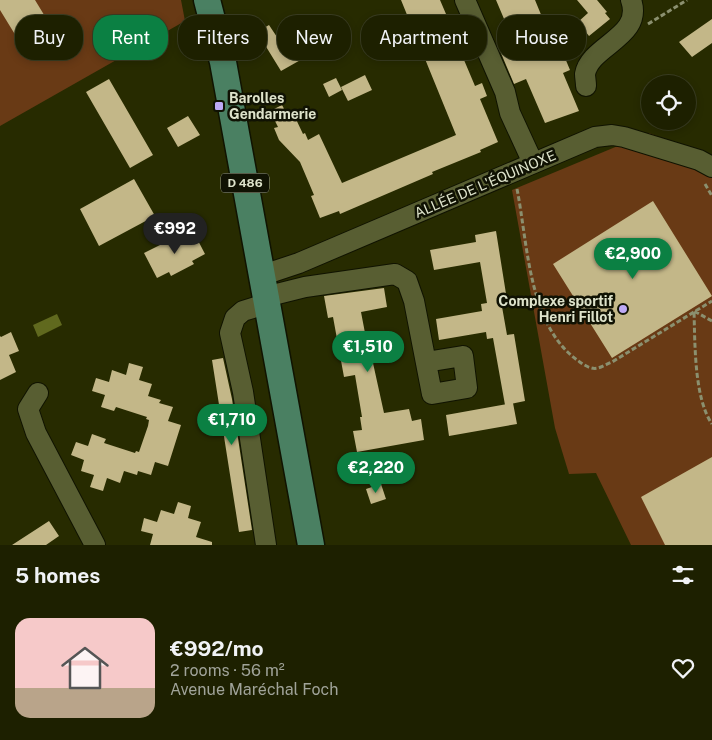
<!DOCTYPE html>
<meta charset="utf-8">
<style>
body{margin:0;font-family:"Public Sans",sans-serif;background:#2a2d0f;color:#f1f3f6;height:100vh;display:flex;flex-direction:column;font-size:19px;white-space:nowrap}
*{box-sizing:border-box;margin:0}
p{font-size:16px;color:#a0a399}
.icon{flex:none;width:28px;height:28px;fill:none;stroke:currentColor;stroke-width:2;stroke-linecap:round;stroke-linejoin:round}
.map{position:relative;height:545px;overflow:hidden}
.details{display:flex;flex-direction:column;background:#1d2000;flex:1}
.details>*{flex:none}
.guide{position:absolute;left:15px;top:15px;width:682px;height:45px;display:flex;gap:10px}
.tools{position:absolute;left:641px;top:75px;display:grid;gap:10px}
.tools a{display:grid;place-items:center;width:55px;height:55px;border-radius:50%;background:#1d2000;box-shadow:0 2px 8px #0003,0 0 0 1px #3b3e22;font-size:25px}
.price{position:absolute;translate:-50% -42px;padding:0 11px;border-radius:18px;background:#0b8043;color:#fff;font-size:16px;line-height:32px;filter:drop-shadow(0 1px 2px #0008)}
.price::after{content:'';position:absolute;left:50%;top:30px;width:15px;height:11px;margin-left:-8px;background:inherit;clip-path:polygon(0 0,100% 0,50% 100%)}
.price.active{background:#222;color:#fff}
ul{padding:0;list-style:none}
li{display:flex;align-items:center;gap:15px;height:125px;padding:0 15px}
li span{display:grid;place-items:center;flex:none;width:140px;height:100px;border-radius:15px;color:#555}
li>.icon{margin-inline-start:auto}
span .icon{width:60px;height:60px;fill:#fffc;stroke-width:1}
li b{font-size:21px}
h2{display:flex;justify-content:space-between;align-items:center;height:60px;padding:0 15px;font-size:21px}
.chip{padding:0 18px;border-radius:20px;background:#1d2000;box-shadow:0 2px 8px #0003,0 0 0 1px #3b3e22;font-size:18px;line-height:45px}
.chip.active{background:#0b8043;color:#fff}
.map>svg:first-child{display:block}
.green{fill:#693a15}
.water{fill:#60691e}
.building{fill:#c3b788}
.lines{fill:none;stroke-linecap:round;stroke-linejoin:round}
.minor-casing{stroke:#101301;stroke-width:22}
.major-casing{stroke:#101301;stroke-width:29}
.path{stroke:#8b906f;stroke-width:3;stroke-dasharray:5 2.5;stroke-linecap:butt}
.minor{stroke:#585e32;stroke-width:20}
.major{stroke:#4a8062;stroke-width:26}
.poi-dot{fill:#bda9f5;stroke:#101203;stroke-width:2}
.labels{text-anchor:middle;stroke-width:5;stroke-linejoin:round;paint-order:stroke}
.shield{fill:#101203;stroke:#a0a48f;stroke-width:1}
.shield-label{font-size:12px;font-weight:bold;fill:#dee3cb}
.poi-label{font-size:14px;font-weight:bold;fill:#dee3cb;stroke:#101203;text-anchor:start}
.street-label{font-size:14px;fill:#dee3cb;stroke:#101203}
</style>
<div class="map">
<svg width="712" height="545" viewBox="0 0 712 545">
<rect width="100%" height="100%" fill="#272b00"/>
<path class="green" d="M0 0H181L185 21 0 126Z
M649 133 712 157V545H631L596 473 569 474 555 428 512 190Z"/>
<path class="water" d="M57 314 62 325 38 337 33 325Z"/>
<path class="building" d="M0 0H35L49 23 46 25 49 32 27 45 24 39 19 41 0 10Z
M401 0H440L452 28 457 26 462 39 456 41 475 86 482 83 487 96 480 99 498 142 480 150 481 152 432 172 433 174 340 214 339 211 320 218 311 196 314 195 300 162 279 140 274 128 278 127 270 111 282 105 289 118 294 115 303 134 305 133 308 140 319 134 342 183 456 135Z
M496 0H535L542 17H548L570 70 563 73 579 111 545 123 526 79 514 84 498 46 513 40Z
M577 0H597L607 12 605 13 610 19 589 36 578 22 588 13Z
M712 19V43L692 57 679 42Z
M269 25 281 43 290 37 304 58 281 71 257 32Z
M365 75 372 90 348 101 341 87Z
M336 78 342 90 329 97 323 84Z
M109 79 153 155 130 168 86 92Z
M188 116 200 135 178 147 167 128Z
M134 179 155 216 99 246 80 209Z
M653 201 712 296 612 358 553 264Z
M192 229 205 254 192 261 194 264 171 276 169 272 157 278 144 253Z
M496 231 507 300 501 301 507 335 514 334 525 401 505 405 493 338 487 339 486 332 439 340 436 319 482 311 481 304 487 303 480 262 434 270 430 250 476 242 475 235Z
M384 288 387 307 361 312 369 354H371L384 413 409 409 412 421 421 419 424 440 357 452 353 431 362 430 360 417H362L355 375 344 377 333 317 328 318 324 296Z
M11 332 19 351 9 355 16 372 0 380V336L1 337Z
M223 358 232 399 252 530 239 532 212 360Z
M129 363 143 367 139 380 152 384 148 396 161 400 159 403 173 407 168 421 181 425 168 466 155 462 151 475 138 471 137 475 124 471 120 483 107 478 103 491 90 487 94 475 81 471 84 460 71 455 76 442 88 446 92 434 106 439 104 443 135 453 136 451 139 452 148 426 149 420 146 419 147 417 116 407 114 411 101 407 105 395 92 391 96 378 109 382 112 370 126 375Z
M513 403 517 424 449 436 446 415Z
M712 457V545H665L641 497Z
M381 484 386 499 371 504 366 489Z
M178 502 191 506 188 518 201 522 196 537 212 542V545H150L153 534 141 531 144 518 157 522 161 510 174 514Z
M49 521 59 536 46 545H12Z"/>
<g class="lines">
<g class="minor-casing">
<path id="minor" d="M465 0 505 92 510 113 533 163
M586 86C586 82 585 77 585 74 590 45 644 37 631 0
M260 273 272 272 299 263 595 137 612 135 624 137 699 160 712 167
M265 297 305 287 395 274 407 281 414 301 432 394 467 388 463 356 426 362
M38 393 28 409 36 433 95 545
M266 545 243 392 230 333 235 318 243 311 266 304"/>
</g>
<g class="major-casing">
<path id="major" d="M207 0 223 62 311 545"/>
</g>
<path class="path" d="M648 24 687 0
M705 184 712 196
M517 189C528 244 528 324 577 360 583 364 590 370 598 368 602 367 607 364 612 362L712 301
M712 321 694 311C695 343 694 398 712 424"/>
<use href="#minor" class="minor"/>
<use href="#major" class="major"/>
</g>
<g class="poi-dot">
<rect x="214" y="101" width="10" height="10" rx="2.5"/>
<circle cx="623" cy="309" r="5"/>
</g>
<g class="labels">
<rect class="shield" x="221" y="173.5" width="48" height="19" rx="4"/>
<g class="shield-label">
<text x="245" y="187">D 486</text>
</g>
<g class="poi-label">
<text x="229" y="103">Barolles<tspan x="229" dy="16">Gendarmerie</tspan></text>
<text x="613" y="306" text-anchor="end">Complexe sportif<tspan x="613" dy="16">Henri Fillot</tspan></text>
</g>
<g class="street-label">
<text transform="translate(485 184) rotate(-23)" y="5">ALLÉE DE L'ÉQUINOXE</text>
</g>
</g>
</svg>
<div class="tools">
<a><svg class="icon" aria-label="locate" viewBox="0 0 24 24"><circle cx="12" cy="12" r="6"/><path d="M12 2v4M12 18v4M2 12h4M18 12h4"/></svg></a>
</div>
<b class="price active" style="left:175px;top:255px">€992</b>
<b class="price" style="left:633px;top:280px">€2,900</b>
<b class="price" style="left:368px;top:373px">€1,510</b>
<b class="price" style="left:232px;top:446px">€1,710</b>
<b class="price" style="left:376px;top:494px">€2,220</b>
<div class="guide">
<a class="chip">Buy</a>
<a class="chip active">Rent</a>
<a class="chip">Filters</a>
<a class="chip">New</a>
<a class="chip">Apartment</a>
<a class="chip">House</a>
</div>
</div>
<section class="details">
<h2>5 homes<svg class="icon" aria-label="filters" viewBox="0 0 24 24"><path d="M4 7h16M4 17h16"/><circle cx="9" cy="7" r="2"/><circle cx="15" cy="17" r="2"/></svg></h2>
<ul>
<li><span style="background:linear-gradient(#f6c9c9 70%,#b9a48a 0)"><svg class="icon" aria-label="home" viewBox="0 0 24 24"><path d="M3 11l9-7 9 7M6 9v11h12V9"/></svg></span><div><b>€992/mo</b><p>2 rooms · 56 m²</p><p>Avenue Maréchal Foch</p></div><svg class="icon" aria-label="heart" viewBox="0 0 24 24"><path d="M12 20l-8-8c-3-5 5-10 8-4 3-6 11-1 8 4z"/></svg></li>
</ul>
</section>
